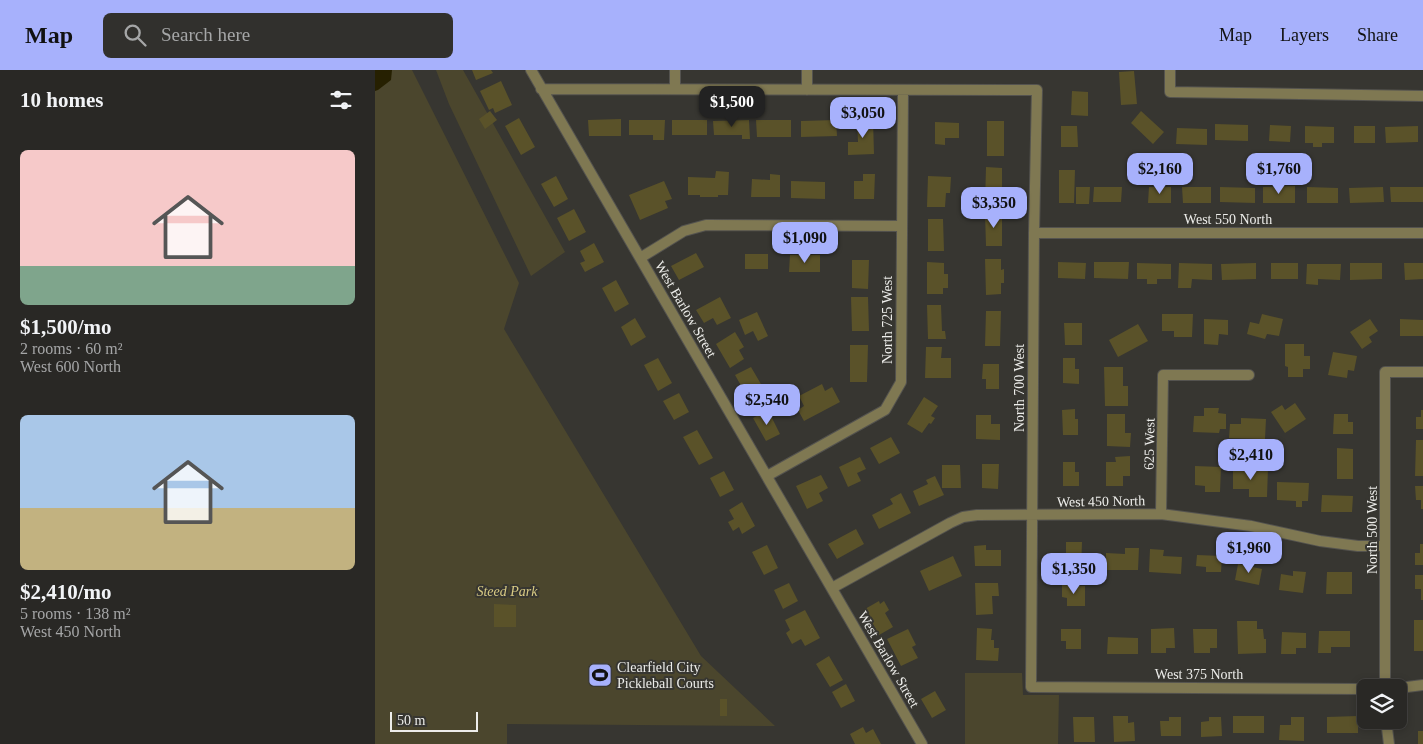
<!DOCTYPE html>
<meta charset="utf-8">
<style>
body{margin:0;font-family:"Times New Roman",serif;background:#31302d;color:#f1f3f6;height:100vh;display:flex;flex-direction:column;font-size:19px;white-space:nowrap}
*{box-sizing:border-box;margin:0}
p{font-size:16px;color:#a5a6a7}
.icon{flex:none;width:28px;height:28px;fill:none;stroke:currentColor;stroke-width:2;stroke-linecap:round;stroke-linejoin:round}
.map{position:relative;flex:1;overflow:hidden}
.drawer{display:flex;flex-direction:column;background:#292825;width:375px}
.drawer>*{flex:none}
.tools{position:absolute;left:982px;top:609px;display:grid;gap:10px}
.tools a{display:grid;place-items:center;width:50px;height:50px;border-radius:8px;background:#292825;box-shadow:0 2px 8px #0003,0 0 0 1px #454442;font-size:25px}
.scale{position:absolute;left:15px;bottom:12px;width:88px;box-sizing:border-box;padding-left:5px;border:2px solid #ededea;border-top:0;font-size:14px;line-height:18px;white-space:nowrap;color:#ededea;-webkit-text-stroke:4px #373631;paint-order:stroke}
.price{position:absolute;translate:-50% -42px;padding:0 11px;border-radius:10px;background:#a7b1fc;color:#111;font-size:16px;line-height:32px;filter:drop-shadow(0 1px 2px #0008)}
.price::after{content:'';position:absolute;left:50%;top:30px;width:15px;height:11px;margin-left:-8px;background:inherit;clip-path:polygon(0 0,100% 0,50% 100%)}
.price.selected{background:#222;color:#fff}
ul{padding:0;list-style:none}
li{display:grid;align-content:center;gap:10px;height:265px;padding:0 20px}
li span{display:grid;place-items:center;height:155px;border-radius:8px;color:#555}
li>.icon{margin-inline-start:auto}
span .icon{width:90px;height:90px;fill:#fffc;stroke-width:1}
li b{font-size:21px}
h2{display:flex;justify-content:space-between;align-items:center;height:60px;padding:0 20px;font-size:21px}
header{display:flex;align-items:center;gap:30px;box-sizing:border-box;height:70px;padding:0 25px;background:#a7b1fc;color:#111}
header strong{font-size:24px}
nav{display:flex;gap:28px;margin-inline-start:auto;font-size:18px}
.search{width:350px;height:45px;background:#31302d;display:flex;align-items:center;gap:12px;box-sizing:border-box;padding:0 18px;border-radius:8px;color:#a5a6a7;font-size:19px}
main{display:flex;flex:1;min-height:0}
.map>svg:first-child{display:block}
.green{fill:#4b462d}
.water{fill:#262001}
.building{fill:#5a5229}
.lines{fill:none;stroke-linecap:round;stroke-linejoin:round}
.minor-casing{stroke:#54534f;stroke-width:12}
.minor{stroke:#7f7852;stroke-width:10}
.labels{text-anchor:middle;stroke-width:4;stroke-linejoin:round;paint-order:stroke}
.street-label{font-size:14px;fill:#ededea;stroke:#373631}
.park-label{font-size:14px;font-style:italic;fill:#d8ca84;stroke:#373631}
.poi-label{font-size:14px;fill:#ededea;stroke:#373631;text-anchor:start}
</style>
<header>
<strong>Map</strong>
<div class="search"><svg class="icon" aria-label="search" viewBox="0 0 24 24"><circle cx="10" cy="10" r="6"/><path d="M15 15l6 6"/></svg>Search here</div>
<nav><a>Map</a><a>Layers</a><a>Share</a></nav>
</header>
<main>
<section class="drawer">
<h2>10 homes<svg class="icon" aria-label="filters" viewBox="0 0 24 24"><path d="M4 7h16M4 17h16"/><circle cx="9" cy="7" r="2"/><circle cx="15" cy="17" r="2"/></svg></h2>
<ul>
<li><span style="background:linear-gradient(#f6c9c9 75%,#7fa58c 0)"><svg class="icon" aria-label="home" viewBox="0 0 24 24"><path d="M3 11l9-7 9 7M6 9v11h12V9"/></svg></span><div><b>$1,500/mo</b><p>2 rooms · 60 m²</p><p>West 600 North</p></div></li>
<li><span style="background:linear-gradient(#a9c7e8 60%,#c2b280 0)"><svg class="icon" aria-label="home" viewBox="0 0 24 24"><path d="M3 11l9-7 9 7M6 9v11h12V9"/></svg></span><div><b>$2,410/mo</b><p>5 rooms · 138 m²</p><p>West 450 North</p></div></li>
</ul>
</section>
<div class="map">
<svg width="1048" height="674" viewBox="0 0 1048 674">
<rect width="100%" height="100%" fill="#373631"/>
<path class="green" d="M0 0H37L144 213 129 259 326 586 400 656 132 654V674H0Z
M61 0H88L190 182 156 206 74 34Z
M590 603H647L648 625H684L683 674H590Z"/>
<path class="water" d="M0 0H17L16 10 3 20 0 21Z"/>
<path class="building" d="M97 0H116L118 3 101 10Z
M759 1 762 34 746 35 744 2Z
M126 11 137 35 120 43 118 38 114 40 105 21Z
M697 21 713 22V46L696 45Z
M115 41 122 50 110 59 104 49Z
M766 41 789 62 778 74 756 53Z
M144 48 160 77 146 85 130 56Z
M246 49V66H214L213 50Z
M498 49 499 84 473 85V72H483L482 50Z
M254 50H290L289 70H278V65H254Z
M297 50H332V65H297Z
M374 50 375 69H367V65H339L338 51Z
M381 50H416V67H382Z
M461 50 462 66 426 67V51Z
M612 51H629V86H612Z
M560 52 584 53V68H570V75L560 74Z
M840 54 873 55V71L840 70Z
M895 55 916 56 915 72 894 71Z
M686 56H702L703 77H686Z
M930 56 959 57V73H947V77H938V73H930Z
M979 56H1000V73H979Z
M1043 56V72L1011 73 1010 57Z
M802 58 832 59V75L801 74Z
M611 97 627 98V134H610Z
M684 100H700L699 133H684Z
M341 101 354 102 353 125H343V127H325V125H313V107L340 108Z
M395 104 405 105V127H376L377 109 395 110Z
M488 104H500L499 129H479V111H488Z
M181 106 193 129 179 137 166 114Z
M553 106 576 107 575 123H571L570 137H552Z
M289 111 297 129 290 131 293 138 265 150 254 125Z
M416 111 450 112V129L416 128Z
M920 116V133H888V117Z
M701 117H715L714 134H701Z
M719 117H747L746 132H718Z
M774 117H796V133H773Z
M807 117H836V133H808Z
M845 117 880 118V133L845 132Z
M932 117 963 118V133H932Z
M1008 117 1009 132 975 133 974 118Z
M1015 117H1048V132H1016Z
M199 139 211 162 194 171 182 148Z
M610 143H627V176H611Z
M553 149H568L569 181H553Z
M219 173 229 192 210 202 205 193 210 191 205 181Z
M321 183 329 197 304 210 296 196Z
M370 184H393V199H370Z
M415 185H445V202H414Z
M610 189H626V200L629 199V213H626V224L611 225Z
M477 190H494L493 219 477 218Z
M552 192 569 193V204H573V218H568V224H552Z
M683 192 711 193 710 209 683 208Z
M719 192H754L753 209 719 208Z
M762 193 796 194V209H782V214H772V209H762Z
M804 193 837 194V210L817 209 816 218H803Z
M881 193V209L847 210 846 194Z
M896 193H923V209H896Z
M975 193H1007V209L975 210Z
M1029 193H1048V209L1030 210Z
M932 194H966L965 210 943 209V215L931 214Z
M241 210 254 234 240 242 227 218Z
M345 227 356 248 342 255 338 248 329 253 321 240Z
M476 227H493L494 261H477Z
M552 235H566L567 261H570L571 269H553Z
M611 241H626L625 276H610Z
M382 242 393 266 383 271 378 261 370 265 364 250Z
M787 244H818L817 267H799V261H787Z
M887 244 908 249 904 266 892 264 890 269 872 264 875 252 884 254Z
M260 248 271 267 256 276 246 257Z
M829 249 853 250V265L844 264 843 275 829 274Z
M995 249 1003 261 994 267 997 272 987 279 975 262Z
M1025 249 1048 250V266H1025Z
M689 253H707V275H690Z
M763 254 773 271 743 287 734 270Z
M360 262 369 277 364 280 369 289 355 298 341 274Z
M910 274H929V286H935V299H928V307H913V297L910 296Z
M475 275H493L492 312H475Z
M551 277H567L566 288H576V308H550Z
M958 282 982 286 979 301 973 300 972 308 953 305Z
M283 288 297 313 283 321 269 295Z
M688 288H700V299H704V314L688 313Z
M608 294H624V319H611V309H607Z
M376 297 393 326 377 335 360 305Z
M729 297H748V316H753V336H730Z
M447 314 450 321 457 317 465 332 429 351 423 340 429 336 424 326Z
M304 323 314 342 299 350 288 331Z
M549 327 563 336 556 346 560 348 556 354 554 353 547 363 532 354Z
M920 333 931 349 910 363 896 342 907 335 910 340Z
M829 338H844L843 343 851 344V359H845L844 363 818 362 819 346H829Z
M700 339V349H703V365H688L687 340Z
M393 340 405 364 391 371 378 348Z
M1046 340H1048V359H1041V347H1046Z
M732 344H750V363H756L755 377 732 376Z
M959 344H973V352H978V364H958Z
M601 345H616V354H625V370L601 369Z
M866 348 891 349 890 369 854 368 855 354H866Z
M322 360 338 388 324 395 308 367Z
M516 367 525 383 504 394 495 378Z
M1041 370H1048V406H1040Z
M962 378 978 379V409H962Z
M755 386V406H748V416H731V392H741L740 387Z
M485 387 491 399 482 403 486 411 473 417 464 397Z
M688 392H700V402H704V416H688Z
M607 394H624L623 419 607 418Z
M567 395H585L586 418H567Z
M820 396 846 397 845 422H830V416L820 415Z
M858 397 893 398 892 427H874V419H858Z
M349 401 359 420 345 427 335 408Z
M446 405 453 418 444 423 448 431 432 439 421 416Z
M560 406 569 425 544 436 538 421 553 414 551 410Z
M902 412 934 413 933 431H927V437H921V431L902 430Z
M1040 416H1048V439H1046V430H1041Z
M526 423 536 443 504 459 497 445 518 434 515 429Z
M947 425 978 426 977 442H946Z
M367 432 380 456 367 464 364 457 358 461 353 452 359 449 354 440Z
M481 459 489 474 462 489 453 474Z
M691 472H707L706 499 687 498V486H691Z
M1045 474H1048V495H1040V483H1045Z
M392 475 403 498 389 505 377 482Z
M611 475V480H626V496H600L599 476Z
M750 478H764L763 500H731V483L750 484Z
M775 479 789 480 788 486 807 487 806 504 774 502Z
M822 485 847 486 846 502H831V497L821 496Z
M578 486 587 506 554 521 545 501Z
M863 494 887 499 884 515 860 510Z
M918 501 931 502 928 523 904 520 906 504 918 506Z
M952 502H977V524H951Z
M1040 505H1048V530H1046V519H1040Z
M414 513 423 531 408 539 399 520Z
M600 513H623L624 526H617L618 544 601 545Z
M687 515 710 516V536H692V528L687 527Z
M504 531 505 534 509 531 514 540 510 543 518 557 504 565 490 539Z
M119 534 141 535V557H119Z
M430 540 445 568 430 576 426 569 417 574 411 563 415 560 410 550Z
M1039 550H1048V581H1039Z
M862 551H882V559H888L889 569H891V583L863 584Z
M602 558 617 559 616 570H619V578H624L623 591 601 590Z
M799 558 800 578H791V583H776V559Z
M533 559 541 575 537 577 543 588 526 596 512 569Z
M686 559H706V579H691V571H686Z
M818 559H842V578H835V583H819Z
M944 561H975V577H956V583H943Z
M907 562 931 563V578H921V584H906Z
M733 567 763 568V584H732Z
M454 586 468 610 455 617 441 594Z
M471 614 480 631 466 638 457 622Z
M560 621 571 640 557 648 546 629Z
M345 629H352V646H345Z
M738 646H753V653L759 652 760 671 739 672Z
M858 646H889V663H858Z
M983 646V663H952V647Z
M698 647H719L720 672H699Z
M794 647H806V666H786L785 651H794Z
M834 647H846L847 666 826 667V652L834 651Z
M916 647H929V671L904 670 905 655H916Z
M488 657 491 663 498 659 506 674H480L475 664Z
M1043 661H1048V674H1043Z"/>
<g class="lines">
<g class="minor-casing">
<path id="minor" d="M156 0 547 674
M795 0V22L1048 26
M166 19 662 20 659 163 656 617 991 619
M300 19V0
M432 20V0
M659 163H1048
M265 188 309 161 331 155 527 156
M392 406 510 340 526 312 528 20
M786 444 788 305H874
M457 518 575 453 588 447 602 445 786 444 876 456 945 471 983 476H1010
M1010 618V302H1048
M1024 618 1048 615
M1011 650 1014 674"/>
</g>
<use href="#minor" class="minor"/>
</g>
<defs>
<g id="stadium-square" transform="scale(1.25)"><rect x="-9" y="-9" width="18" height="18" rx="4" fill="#a7b1fc" stroke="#373631"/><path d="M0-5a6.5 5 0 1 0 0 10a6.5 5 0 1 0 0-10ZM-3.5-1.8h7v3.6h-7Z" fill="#111"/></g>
</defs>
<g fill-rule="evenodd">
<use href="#stadium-square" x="225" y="605"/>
</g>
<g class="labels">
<g class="street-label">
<text x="853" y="154">West 550 North</text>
<text transform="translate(311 239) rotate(60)" y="5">West Barlow Street</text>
<text transform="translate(512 250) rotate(-90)" y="5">North 725 West</text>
<text transform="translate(644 318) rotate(-90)" y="5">North 700 West</text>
<text transform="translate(774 374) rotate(-89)" y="5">625 West</text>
<text transform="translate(726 431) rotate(-1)" y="5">West 450 North</text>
<text transform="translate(997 460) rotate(-90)" y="5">North 500 West</text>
<text transform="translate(514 589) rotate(60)" y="5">West Barlow Street</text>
<text x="824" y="609">West 375 North</text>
</g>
<g class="park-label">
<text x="132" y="526">Steed Park</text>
</g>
<g class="poi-label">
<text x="242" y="602">Clearfield City<tspan x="242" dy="16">Pickleball Courts</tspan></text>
</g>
</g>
</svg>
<div class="tools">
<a><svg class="icon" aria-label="layers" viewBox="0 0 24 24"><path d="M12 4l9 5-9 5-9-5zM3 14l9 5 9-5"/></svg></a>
</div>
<div class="scale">50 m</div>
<b class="price selected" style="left:357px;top:58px">$1,500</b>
<b class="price" style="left:488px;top:69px">$3,050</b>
<b class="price" style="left:785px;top:125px">$2,160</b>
<b class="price" style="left:904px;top:125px">$1,760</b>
<b class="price" style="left:619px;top:159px">$3,350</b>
<b class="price" style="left:430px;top:194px">$1,090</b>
<b class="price" style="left:392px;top:356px">$2,540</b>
<b class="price" style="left:876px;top:411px">$2,410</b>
<b class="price" style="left:874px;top:504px">$1,960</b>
<b class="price" style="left:699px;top:525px">$1,350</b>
</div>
</main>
